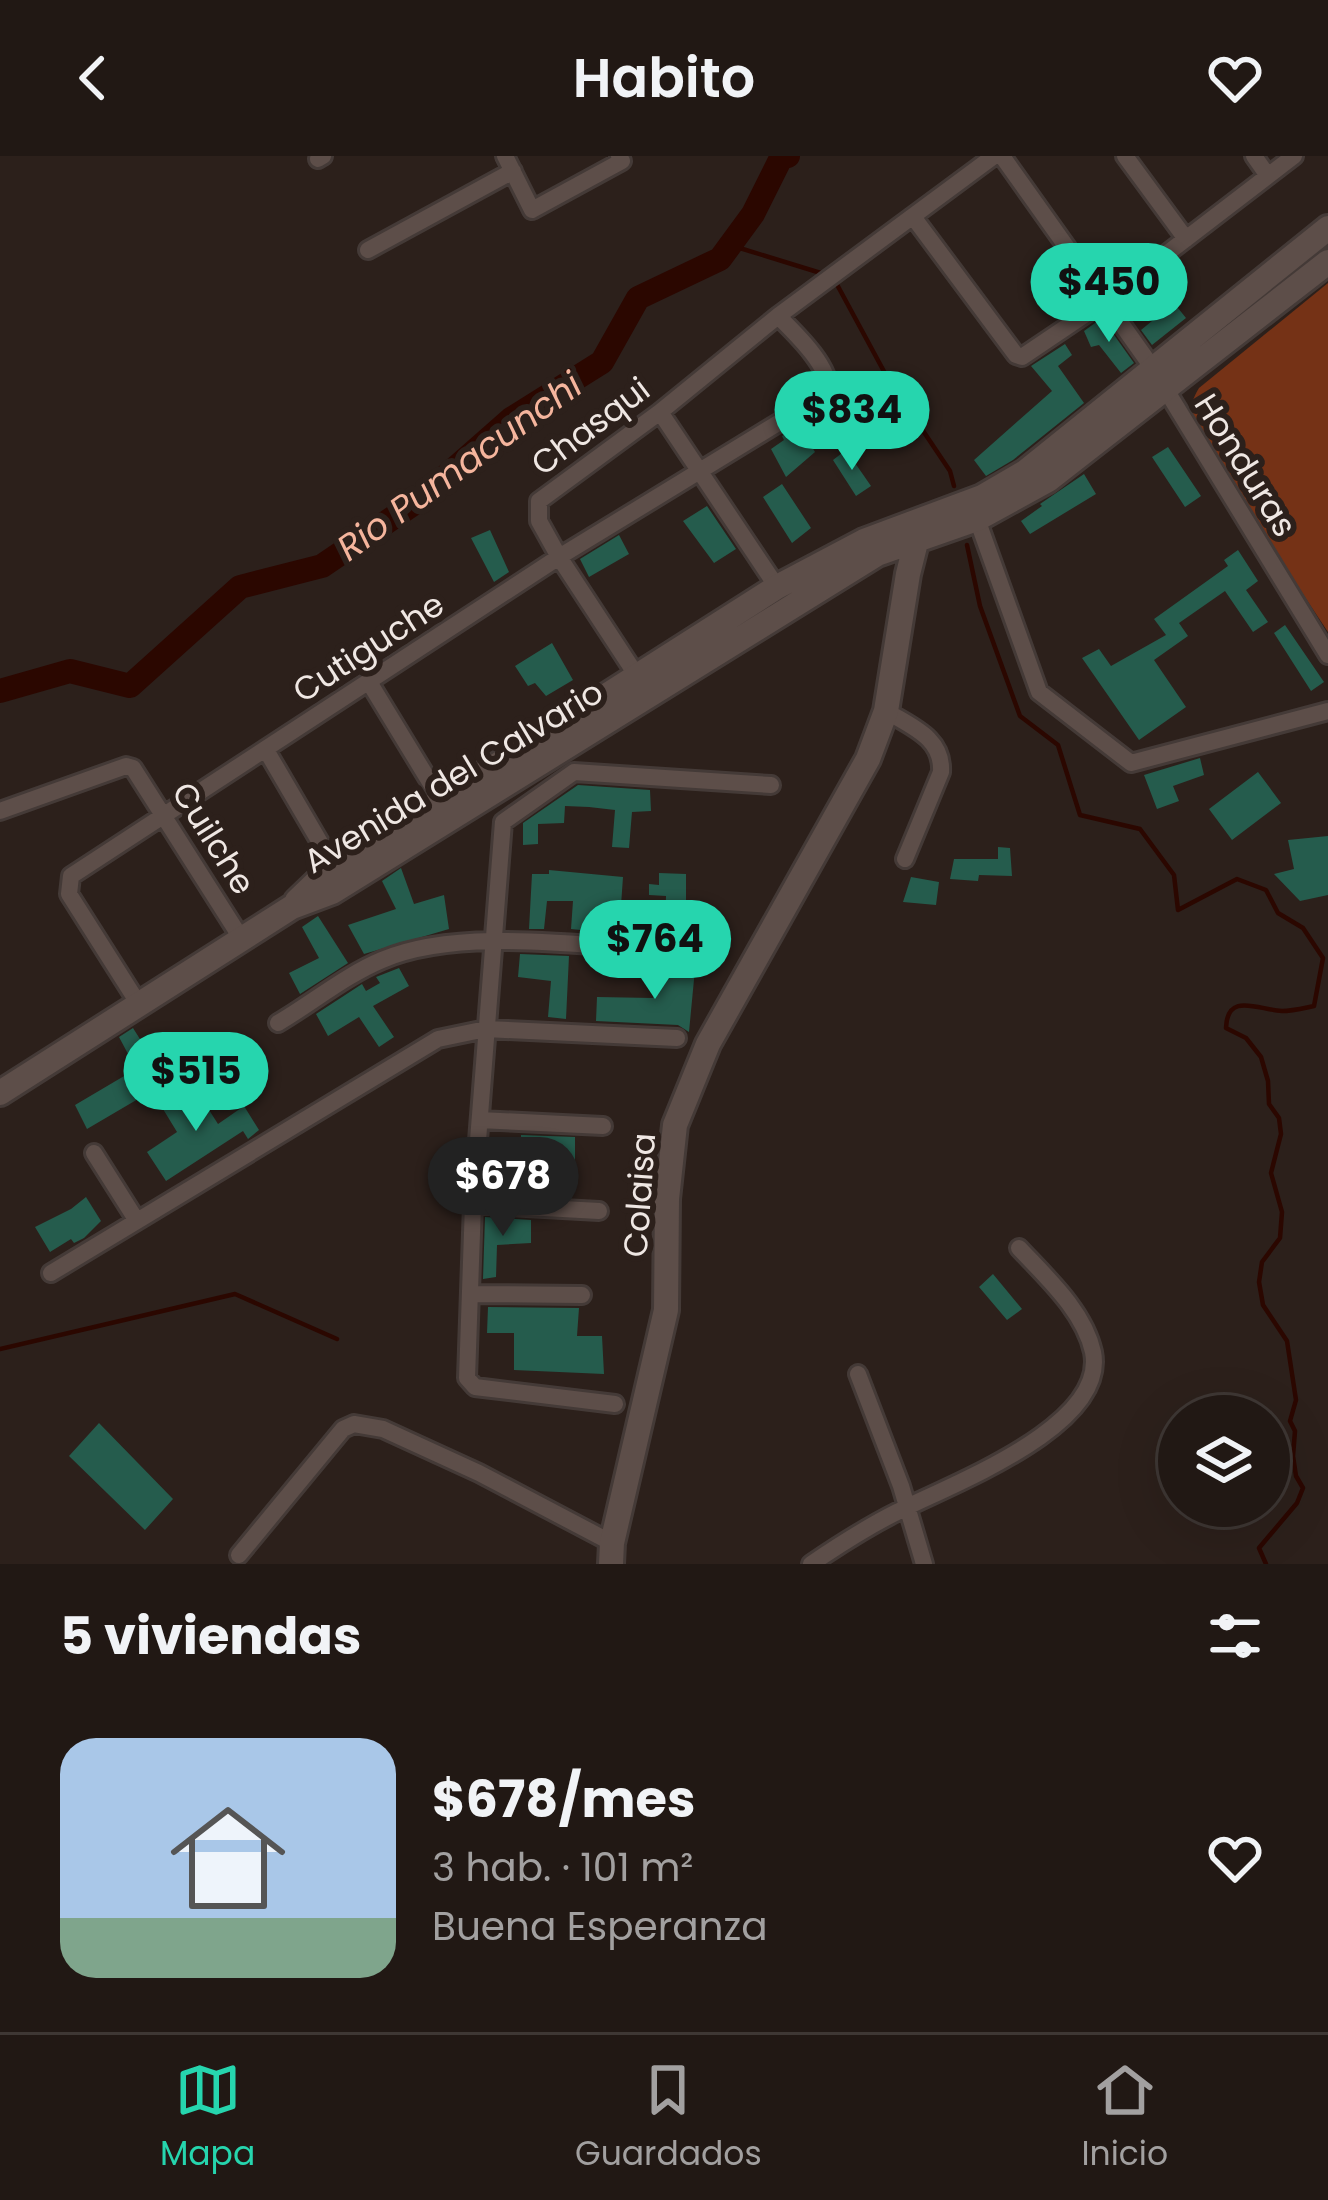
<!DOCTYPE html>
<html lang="es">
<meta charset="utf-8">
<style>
body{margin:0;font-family:Poppins,sans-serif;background:#2d2522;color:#f1f3f6;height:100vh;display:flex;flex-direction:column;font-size:45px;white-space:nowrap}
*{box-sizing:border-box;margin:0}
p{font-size:39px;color:#a2a0a0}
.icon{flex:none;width:66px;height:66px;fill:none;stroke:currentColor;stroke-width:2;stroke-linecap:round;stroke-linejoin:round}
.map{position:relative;height:1408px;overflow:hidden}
.panel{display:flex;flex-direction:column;background:#211814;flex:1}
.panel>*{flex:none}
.controls{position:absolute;left:1158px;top:1239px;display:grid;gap:24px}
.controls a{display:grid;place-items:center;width:132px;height:132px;border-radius:50%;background:#211814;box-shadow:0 12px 48px #0002,0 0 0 3px #3e3734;font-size:60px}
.price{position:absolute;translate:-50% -102px;padding:0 27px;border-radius:42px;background:#26d5ae;color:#111;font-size:39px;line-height:78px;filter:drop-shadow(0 3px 6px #0008)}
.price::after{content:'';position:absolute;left:50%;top:72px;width:36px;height:27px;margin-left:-18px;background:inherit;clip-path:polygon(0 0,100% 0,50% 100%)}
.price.on{background:#222;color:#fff}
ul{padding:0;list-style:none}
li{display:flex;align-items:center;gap:36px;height:300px;padding:0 60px}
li+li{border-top:3px solid #3e3734}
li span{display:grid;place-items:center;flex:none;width:336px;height:240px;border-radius:36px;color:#555}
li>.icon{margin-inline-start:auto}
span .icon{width:144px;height:144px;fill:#fffc;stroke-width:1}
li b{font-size:51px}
h2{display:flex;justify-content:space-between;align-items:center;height:144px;padding:0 60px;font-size:51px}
header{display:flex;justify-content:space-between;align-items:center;height:156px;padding:0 60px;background:#211814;font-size:54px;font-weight:600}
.menu{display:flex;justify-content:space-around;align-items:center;height:168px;border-top:3px solid #3e3734;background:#211814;font-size:33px;color:#a2a0a0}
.menu a{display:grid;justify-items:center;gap:6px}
.menu .on{color:#26d5ae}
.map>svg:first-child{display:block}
.green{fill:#753216}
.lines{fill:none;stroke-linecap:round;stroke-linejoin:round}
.stream{stroke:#2b0700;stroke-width:4.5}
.river{stroke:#2b0700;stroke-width:24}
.building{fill:#255c4d}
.street-casing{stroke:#443a37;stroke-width:22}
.secondary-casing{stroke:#443a37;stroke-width:30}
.street{stroke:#5d4e49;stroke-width:16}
.secondary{stroke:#5d4e49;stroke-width:24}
.labels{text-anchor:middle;stroke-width:12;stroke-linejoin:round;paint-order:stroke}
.street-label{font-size:33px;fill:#efe7e3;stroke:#2c201b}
.water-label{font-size:36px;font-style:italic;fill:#f5b59d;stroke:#2c201b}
</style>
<header><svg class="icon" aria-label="back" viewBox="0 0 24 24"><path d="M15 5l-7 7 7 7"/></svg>Habito<svg class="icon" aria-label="heart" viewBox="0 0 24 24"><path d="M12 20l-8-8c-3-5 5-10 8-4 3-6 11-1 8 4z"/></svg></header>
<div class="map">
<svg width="1328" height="1408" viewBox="0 0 1328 1408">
<rect width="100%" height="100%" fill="#2c201b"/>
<path class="green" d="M1328 127V476L1201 285C1189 264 1186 254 1199 232Z"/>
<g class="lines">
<path class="stream" d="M730 89 824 118
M834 123 887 221 950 315 954 330
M967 389 980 450 1020 560 1058 589 1080 659 1140 673 1174 719 1178 754 1237 723 1266 734 1278 757 1303 772 1323 802 1314 850C1304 852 1292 855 1282 855 1259 854 1227 835 1226 872L1246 882 1261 901 1268 925 1269 948 1279 962 1281 978 1271 1017 1282 1056 1280 1082 1262 1106 1259 1126 1263 1149 1287 1185 1296 1244 1290 1265 1295 1275 1293 1300 1296 1320 1303 1332 1297 1347 1259 1392 1266 1408
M0 1193 235 1138 337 1183"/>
<path class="river" d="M0 535 70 515 130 530 240 431 322 410 419 344 511 263 602 206 638 142 720 103 753 58 781 2 788 0"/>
</g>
<path class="building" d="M1174 147 1186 162 1152 189 1141 174Z
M1102 162 1134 207 1121 217 1099 189 1091 191 1084 175Z
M1065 188 1072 199 1058 210 1084 247 1013 304 986 320 974 304 1052 235 1031 210Z
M799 270 815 296 786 321 771 293 784 284 782 280Z
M1168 291 1201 340 1185 351 1152 301Z
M846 294 871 330 856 340 833 304Z
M1084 318 1096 338 1030 378 1021 365 1042 350 1040 348Z
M782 328 811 372 792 387 763 341Z
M707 350 736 393 714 407 683 365Z
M490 374 509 416 494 426 471 382Z
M619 379 629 398 589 421 580 403Z
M1238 394 1258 425 1246 434 1268 466 1253 476 1225 435 1179 467 1188 480 1154 504 1186 551 1139 584 1082 502 1099 493 1111 510 1166 479 1154 463 1228 410 1224 404Z
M1285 469 1324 526 1311 535 1274 477Z
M552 487 573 524 546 540 535 527 528 530 515 510Z
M1200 602 1204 619 1173 630 1179 645 1157 653 1144 619Z
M1258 616 1281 647 1232 684 1209 653Z
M578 629 650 634 651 655 632 656 629 692 612 691 615 654 589 651 565 650 564 667 538 668V688L523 689V667Z
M1328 680V739L1300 745 1274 718 1294 713 1288 684Z
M998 691 1010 692 1012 720 979 719 978 725 950 723 954 703H998Z
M401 712 414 748 444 739 449 773 364 798 348 769 396 753 382 725Z
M549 714 623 721 619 778 571 773 573 745H547L544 773H529L532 718H549Z
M659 717 686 718V753L705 754V782L665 777 666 740 649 739V728L659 729Z
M911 721 939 726 936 749 903 746Z
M318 760 348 807 300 838 289 817 319 802 302 771Z
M520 798 569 800 566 863 548 861 551 825 518 821Z
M656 810 695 813 689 876 678 869 596 865 597 841 653 842Z
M399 812 409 830 373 850 394 881 379 891 359 861 328 880 316 858 362 828 366 835 380 827 376 821Z
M133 872 167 926 87 973 75 949 136 913 119 881Z
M195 932 218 968 244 950 259 974 248 983 243 975 166 1025 147 996 177 976 163 953Z
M521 979 575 981V1004H556V991L521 993Z
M86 1041 101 1065 84 1082 74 1087 71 1083 50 1096 35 1071 71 1053Z
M485 1061 531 1064V1087L497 1089 496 1121 483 1123Z
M993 1118 1022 1153 1007 1164 979 1131Z
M488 1151 579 1152 577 1180H602L604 1218 514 1214V1177H487Z
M99 1267 173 1343 145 1374 69 1300Z"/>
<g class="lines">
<g class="street-casing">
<path id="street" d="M505 0 532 54 622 5 619 0
M1002 0 1152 211 1328 499
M1125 0 1186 83
M1254 0 1268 20
M318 3 323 0
M914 62 1016 199 1022 201 1105 145 1294 0
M368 94 513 15
M660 256 777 431
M977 363 1039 536 1131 607 1328 555
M637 520 559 401 539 365V345L660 256 778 160 994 0
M369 526 442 646
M886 555C912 571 943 582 941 616L905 703
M266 594 335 712
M0 655 126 610 133 612 241 782
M140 850 69 738 71 720 559 401 829 236C830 210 796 178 778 160
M278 867C312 847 346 819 382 804 461 770 591 791 678 795
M480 964 603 970
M94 997 137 1065
M473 1048 599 1055
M51 1117 438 883 486 873 677 882
M472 1138 582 1139
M858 1218 901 1330 924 1408
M615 1248 475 1231 467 1222 473 1048 503 666 574 616 771 629
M239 1399 343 1273 354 1268 383 1273 479 1317 612 1387
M811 1408C839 1389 867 1371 897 1356 949 1329 1108 1271 1093 1196 1084 1155 1046 1121 1019 1092"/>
</g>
<g class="secondary-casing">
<path id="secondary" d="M297 745 323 720 777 431 864 385 982 341 1025 316 1328 72
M0 937 292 751 332 736 877 398 977 363 1048 324 1328 106
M611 1408 612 1387 666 1154 667 1043 675 969 708 888 868 603 886 555 908 418 919 374"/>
</g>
<use href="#street" class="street"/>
<use href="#secondary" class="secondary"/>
</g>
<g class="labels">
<g class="street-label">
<text transform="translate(590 270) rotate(-37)" y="12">Chasqui</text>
<text transform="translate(1246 309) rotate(58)" y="12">Honduras</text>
<text transform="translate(368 491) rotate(-33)" y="12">Cutiguche</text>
<text transform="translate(453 620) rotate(-31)" y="12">Avenida del Calvario</text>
<text transform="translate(214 682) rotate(58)" y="12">Cuilche</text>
<text transform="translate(639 1039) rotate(-86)" y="12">Colaisa</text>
</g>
<g class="water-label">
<text transform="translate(459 310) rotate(-36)" y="13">Rio Pumacunchi</text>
</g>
</g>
</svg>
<div class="controls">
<a><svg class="icon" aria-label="layers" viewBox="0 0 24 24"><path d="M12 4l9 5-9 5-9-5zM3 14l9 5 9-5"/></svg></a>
</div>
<b class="price" style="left:1109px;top:189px">$450</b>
<b class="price" style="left:852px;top:317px">$834</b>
<b class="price" style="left:655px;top:846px">$764</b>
<b class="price" style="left:196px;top:978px">$515</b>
<b class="price on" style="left:503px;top:1083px">$678</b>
</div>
<section class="panel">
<h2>5 viviendas<svg class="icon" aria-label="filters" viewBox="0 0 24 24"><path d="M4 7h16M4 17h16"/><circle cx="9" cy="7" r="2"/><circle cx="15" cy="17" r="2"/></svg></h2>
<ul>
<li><span style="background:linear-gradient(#a9c7e8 75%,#7fa58c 0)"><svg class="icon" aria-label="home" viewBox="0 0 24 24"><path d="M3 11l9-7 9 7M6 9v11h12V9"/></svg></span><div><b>$678/mes</b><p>3 hab. · 101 m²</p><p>Buena Esperanza</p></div><svg class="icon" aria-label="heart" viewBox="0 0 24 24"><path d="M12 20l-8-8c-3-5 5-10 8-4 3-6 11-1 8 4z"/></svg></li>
</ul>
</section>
<nav class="menu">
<a class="on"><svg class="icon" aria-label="map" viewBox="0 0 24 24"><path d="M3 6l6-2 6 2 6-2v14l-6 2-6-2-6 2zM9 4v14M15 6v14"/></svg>Mapa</a>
<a><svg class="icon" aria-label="saved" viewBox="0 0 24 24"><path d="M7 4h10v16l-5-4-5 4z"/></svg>Guardados</a>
<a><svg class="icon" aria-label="home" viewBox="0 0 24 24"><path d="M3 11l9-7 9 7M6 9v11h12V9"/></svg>Inicio</a>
</nav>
